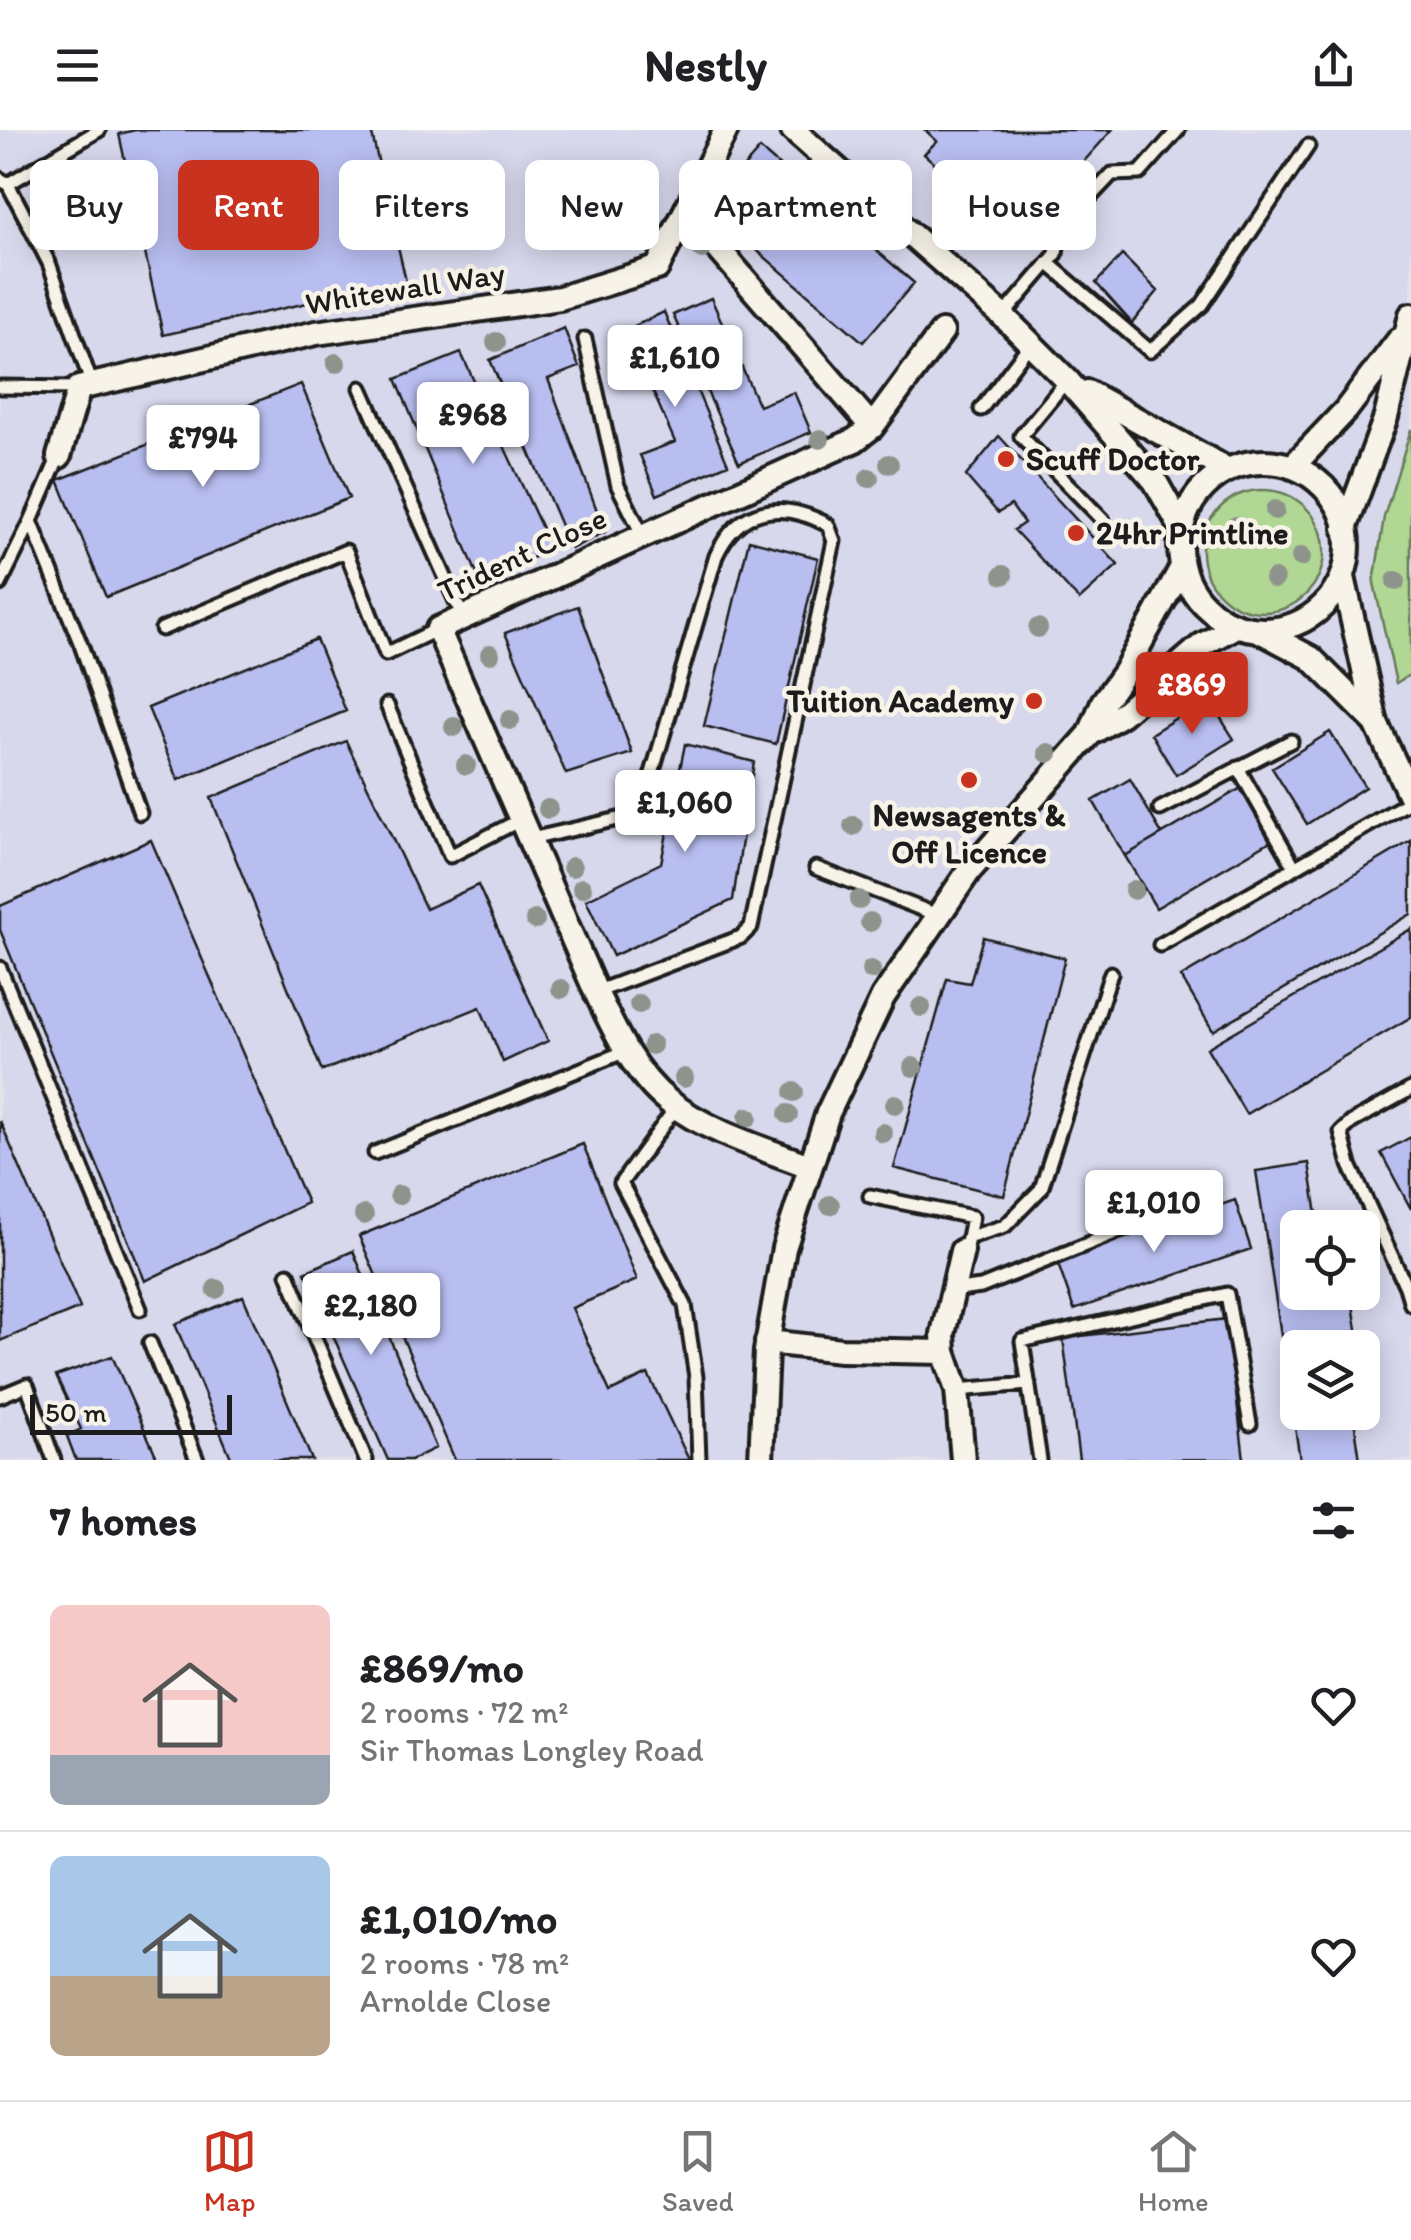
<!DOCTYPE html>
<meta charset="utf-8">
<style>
body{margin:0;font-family:Itim,sans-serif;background:#f2f2f2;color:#202124;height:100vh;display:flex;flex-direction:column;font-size:38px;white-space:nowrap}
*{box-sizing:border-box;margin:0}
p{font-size:32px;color:#757577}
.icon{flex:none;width:55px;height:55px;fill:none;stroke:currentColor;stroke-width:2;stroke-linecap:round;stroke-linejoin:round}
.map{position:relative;height:1330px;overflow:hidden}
.side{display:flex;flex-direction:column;background:#fff;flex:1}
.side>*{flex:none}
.top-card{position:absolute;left:30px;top:30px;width:1352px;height:90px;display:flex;gap:20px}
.tools{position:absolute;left:1280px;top:1080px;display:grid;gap:20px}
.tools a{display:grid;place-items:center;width:100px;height:100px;border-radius:15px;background:#fff;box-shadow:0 5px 25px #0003;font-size:50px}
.scale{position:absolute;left:30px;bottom:25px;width:202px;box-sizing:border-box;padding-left:10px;border:5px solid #1c1c1c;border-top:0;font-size:28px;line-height:35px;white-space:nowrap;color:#1c1c1c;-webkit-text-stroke:8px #f7f3e8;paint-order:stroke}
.price{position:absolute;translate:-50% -85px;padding:0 22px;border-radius:10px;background:#fff;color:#222;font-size:32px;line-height:65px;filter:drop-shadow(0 2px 5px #0008)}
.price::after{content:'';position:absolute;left:50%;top:60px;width:30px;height:22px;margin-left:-15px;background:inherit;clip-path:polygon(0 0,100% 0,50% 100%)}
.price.selected{background:#c8321e;color:#fff}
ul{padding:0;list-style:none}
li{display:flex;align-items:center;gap:30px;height:250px;padding:0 50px}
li+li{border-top:2px solid #e0e0e0}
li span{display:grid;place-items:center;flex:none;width:280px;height:200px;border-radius:15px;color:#555}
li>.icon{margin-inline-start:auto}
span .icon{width:120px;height:120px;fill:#fffc;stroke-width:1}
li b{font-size:42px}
h2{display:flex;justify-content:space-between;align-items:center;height:120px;padding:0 50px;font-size:42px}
.tag{padding:0 35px;border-radius:15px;background:#fff;box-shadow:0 5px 25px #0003;font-size:35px;line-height:90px}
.tag.selected{background:#c8321e;color:#fff}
header{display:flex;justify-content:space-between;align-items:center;height:130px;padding:0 50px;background:#fff;font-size:45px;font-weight:700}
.menu{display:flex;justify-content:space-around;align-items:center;height:140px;border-top:2px solid #e0e0e0;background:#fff;font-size:28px;color:#757577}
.menu a{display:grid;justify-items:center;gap:5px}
.menu .selected{color:#c8321e}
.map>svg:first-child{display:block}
.built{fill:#d7d8ec;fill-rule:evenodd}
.green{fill:#b0d793;stroke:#667a58;stroke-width:2.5}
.building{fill:#b8bef0;stroke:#1c1c1c;stroke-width:2.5}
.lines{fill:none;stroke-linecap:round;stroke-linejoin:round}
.lane-casing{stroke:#1c1c1c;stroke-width:19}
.street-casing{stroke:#1c1c1c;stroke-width:30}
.lane{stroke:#f7f3e8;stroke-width:11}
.street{stroke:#f7f3e8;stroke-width:22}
.tree{fill:#8e948c}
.poi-dot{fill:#c8321e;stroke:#f7f3e8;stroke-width:4}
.labels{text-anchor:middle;stroke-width:9;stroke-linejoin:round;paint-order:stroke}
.street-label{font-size:32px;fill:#1c1c1c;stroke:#f7f3e8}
.poi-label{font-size:32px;font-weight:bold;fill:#1c1c1c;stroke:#f7f3e8;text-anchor:start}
</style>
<header><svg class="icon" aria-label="menu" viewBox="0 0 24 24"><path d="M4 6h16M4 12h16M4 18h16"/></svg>Nestly<svg class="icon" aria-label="share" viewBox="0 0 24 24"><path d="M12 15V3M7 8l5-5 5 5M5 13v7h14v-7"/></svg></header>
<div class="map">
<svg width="1411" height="1330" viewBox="0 0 1411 1330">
<rect width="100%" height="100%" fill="#e4e3ea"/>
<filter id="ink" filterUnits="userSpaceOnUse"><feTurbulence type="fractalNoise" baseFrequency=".01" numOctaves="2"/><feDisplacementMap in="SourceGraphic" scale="20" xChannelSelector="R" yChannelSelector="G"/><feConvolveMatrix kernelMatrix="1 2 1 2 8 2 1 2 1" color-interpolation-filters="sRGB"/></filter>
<g filter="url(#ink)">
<path class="built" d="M0 0H1411V1330H0ZM1298 1098H1362V1162H1298ZM1298 1218H1362V1282H1298Z"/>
<path class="green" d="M1411 299V544L1396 553 1374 453 1384 387Z
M1202 421a61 61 0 1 1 122 0a61 61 0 1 1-122 0Z"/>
<path class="building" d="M135 0H371L406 151 163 205 119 4Z
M925 0H1112L1016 107 924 24 937 11Z
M760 19 914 153 863 212 708 78Z
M1122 125 1158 161 1132 193 1096 153Z
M711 168 759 276 794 262 811 302 739 333 673 185Z
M664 182 728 334 657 365 640 325 675 312 626 200Z
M564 198 579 237 548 249 605 402 571 419 490 230Z
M461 223 552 420 479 449 396 249Z
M301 254 349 368 106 467 58 350Z
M999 306 1118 435 1079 470 1014 400 1024 393 1011 375 998 383 966 346Z
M749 410 818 428 776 614 704 596Z
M578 476 632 623 566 644 505 503Z
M316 509 346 581 178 650 148 578Z
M1208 568 1234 609 1176 645 1151 604Z
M1330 602 1365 657 1307 694 1272 638Z
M346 611 426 779 478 755 548 911 503 932 480 877 322 941 211 668Z
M685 614 754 632 733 770 613 826 586 770 661 733Z
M1130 649 1162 704 1125 726 1093 671Z
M1243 657 1274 709 1156 778 1125 726Z
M151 710 307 1073 145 1151 0 800V776Z
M1411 711V784L1213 901 1181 847Z
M1411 799V887L1246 984 1207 918Z
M983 807 1065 828 1004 1066 894 1038 947 849 970 853Z
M0 991 80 1178 0 1211Z
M1411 1007V1079L1381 1023Z
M583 1014 637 1150 572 1178 610 1262 648 1244 689 1330H455L359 1106Z
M1309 1033 1319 1098H1298V1162H1351L1360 1218H1298V1282H1353L1360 1330H1300L1256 1041Z
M1235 1070 1251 1119 1074 1180 1057 1131Z
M353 1121 436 1318 411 1330H388L305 1142Z
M243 1166 312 1330H232L175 1194Z
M1227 1189 1244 1329 1079 1330 1063 1208Z
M112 1226 158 1330H76L67 1306 81 1299 56 1246Z"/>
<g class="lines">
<g class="lane-casing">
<path id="lane" d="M0 49 8 54 49 133 92 255
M8 54 99 0
M1048 133 1150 221 1202 175 1308 16
M1003 186 1056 124 1059 100 1112 44 1140 43 1178 0
M585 209 618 356 642 404
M1067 250 1021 306 1103 390
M0 257 79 258
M361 258 462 485
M981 279 1030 214
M59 326 31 391 81 515 140 683
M0 454 31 391
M162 499 346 421 386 524 438 499
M387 575 450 726 522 689
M1238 638 1295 738
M1160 679 1291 611
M531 709 640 684 716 426C739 376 781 370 828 395L834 411 751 797 741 807 596 862
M816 738 937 785
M1160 815 1411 671
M0 838 140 1179
M1411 959 1352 992 1341 1002 1350 1035 1406 1157 1411 1155
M677 976 621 1053 685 1175 696 1247 699 1330
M375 1023 626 921
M870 1066 972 1087 967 1113
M970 1107 1005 1096 1041 1059 1111 843
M288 1144 366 1330
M1406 1157 1411 1174
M951 1161 981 1157 1194 1071
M150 1213 197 1330
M957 1260 1029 1254
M0 1266 27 1255 54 1330
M1040 1330 1022 1211 1227 1164 1250 1294"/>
</g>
<g class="street-casing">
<path id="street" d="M793 0 1003 186 1067 250 1155 351 1182 399
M715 115 872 297 855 310 438 499 596 862C614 900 635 945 668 971 708 1002 762 1018 809 1036
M1087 262 1228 340
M872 297 942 202
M59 326 79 258 316 203 560 168 657 138 726 0
M1180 416a84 84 0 1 1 168 0a84 84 0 1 1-168 0Z
M1292 337 1346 280 1399 210
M1345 398 1386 287 1411 185
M1343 447 1376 593 1411 668
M1260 501 1311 528 1376 593
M1090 604 1103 572 1124 543 1182 437
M962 1121 943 1204 944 1222 957 1260 963 1330
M767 1212 841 1220 944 1222
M761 1330 766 1221 784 1118 828 983 883 867 969 741 1090 604 1122 584 1202 515 1236 496"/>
</g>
<use href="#lane" class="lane"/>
<use href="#street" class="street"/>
</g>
<g class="tree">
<circle cx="702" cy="119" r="10"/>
<circle cx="496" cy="212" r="10"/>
<circle cx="336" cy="233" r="10"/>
<circle cx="820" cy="309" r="10"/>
<circle cx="889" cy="334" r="10"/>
<circle cx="869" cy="348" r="10"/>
<circle cx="1275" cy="380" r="10"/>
<circle cx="1236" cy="396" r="10"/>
<circle cx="1301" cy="427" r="10"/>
<circle cx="1003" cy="445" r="10"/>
<circle cx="1274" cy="449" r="10"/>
<circle cx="1396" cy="451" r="10"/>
<circle cx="1038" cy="498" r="10"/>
<circle cx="490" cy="524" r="10"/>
<circle cx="510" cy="590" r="10"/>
<circle cx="454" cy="597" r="10"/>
<circle cx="1048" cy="623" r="10"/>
<circle cx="466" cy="635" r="10"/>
<circle cx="548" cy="679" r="10"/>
<circle cx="853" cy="696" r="10"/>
<circle cx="572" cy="737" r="10"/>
<circle cx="582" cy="758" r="10"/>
<circle cx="1134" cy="760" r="10"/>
<circle cx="859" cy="770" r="10"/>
<circle cx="535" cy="790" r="10"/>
<circle cx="870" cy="792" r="10"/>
<circle cx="871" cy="840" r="10"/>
<circle cx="561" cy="859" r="10"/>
<circle cx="639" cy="874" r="10"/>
<circle cx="921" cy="877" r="10"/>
<circle cx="652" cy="915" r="10"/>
<circle cx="913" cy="937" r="10"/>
<circle cx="684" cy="948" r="10"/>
<circle cx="794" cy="962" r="10"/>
<circle cx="895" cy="974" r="10"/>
<circle cx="788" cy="984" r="10"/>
<circle cx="748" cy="987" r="10"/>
<circle cx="883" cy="1003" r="10"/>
<circle cx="399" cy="1065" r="10"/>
<circle cx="830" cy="1075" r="10"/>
<circle cx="364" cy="1085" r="10"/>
<circle cx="216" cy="1159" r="10"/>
</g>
</g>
<g class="poi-dot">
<circle cx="1006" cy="329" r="10"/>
<circle cx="1076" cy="403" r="10"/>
<circle cx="1034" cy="571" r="10"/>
<circle cx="969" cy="650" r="10"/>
</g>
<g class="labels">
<g class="street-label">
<text transform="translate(405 158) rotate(-9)" y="11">Whitewall Way</text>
<text transform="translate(522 424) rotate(-25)" y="11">Trident Close</text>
</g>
<g class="poi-label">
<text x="1026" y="340">Scuff Doctor</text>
<text x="1096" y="414">24hr Printline</text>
<text x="1014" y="582" text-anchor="end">Tuition Academy</text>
<text x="969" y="696" text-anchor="middle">Newsagents &amp;<tspan x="969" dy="37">Off Licence</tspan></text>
</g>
</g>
</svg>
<div class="tools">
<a><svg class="icon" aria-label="locate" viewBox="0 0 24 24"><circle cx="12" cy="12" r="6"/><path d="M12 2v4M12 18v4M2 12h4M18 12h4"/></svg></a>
<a><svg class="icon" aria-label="layers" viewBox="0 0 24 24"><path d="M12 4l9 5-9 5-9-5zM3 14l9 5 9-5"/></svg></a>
</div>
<div class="scale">50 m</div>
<b class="price" style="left:675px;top:280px">£1,610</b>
<b class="price" style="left:473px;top:337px">£968</b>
<b class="price" style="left:203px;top:360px">£794</b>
<b class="price selected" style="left:1192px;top:607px">£869</b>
<b class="price" style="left:685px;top:725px">£1,060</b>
<b class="price" style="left:1154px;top:1125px">£1,010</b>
<b class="price" style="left:371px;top:1228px">£2,180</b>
<div class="top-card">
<a class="tag">Buy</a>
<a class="tag selected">Rent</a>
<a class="tag">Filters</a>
<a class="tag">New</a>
<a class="tag">Apartment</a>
<a class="tag">House</a>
</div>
</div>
<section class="side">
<h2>7 homes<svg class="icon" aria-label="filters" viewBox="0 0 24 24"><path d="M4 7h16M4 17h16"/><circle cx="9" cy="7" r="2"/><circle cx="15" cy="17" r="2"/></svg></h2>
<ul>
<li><span style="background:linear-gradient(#f6c9c9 75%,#9aa5b1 0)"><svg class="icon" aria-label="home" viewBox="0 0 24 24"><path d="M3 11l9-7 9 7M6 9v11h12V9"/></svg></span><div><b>£869/mo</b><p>2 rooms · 72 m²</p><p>Sir Thomas Longley Road</p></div><svg class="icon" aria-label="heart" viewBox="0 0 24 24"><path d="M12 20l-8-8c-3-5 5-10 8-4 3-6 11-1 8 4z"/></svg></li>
<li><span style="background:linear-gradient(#a9c7e8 60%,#b9a48a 0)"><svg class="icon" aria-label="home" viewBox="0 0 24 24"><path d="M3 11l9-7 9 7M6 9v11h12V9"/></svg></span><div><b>£1,010/mo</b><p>2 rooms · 78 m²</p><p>Arnolde Close</p></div><svg class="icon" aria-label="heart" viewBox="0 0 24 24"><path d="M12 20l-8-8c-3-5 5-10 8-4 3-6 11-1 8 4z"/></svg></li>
</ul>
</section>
<nav class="menu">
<a class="selected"><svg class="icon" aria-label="map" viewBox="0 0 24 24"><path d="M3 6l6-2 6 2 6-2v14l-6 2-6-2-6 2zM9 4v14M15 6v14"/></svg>Map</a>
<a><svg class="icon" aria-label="saved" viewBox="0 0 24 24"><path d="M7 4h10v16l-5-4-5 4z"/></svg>Saved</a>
<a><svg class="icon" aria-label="home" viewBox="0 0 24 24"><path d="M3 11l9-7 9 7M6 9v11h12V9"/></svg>Home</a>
</nav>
